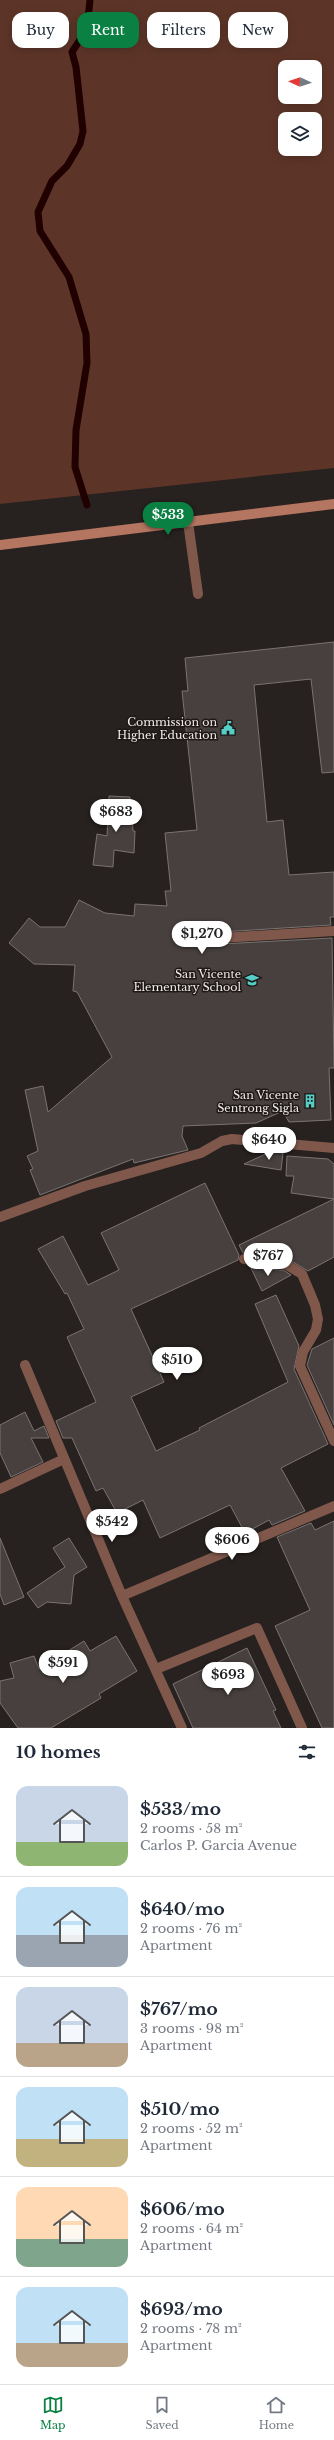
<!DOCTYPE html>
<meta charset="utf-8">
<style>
body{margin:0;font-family:"Libre Baskerville",serif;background:#f2f2f3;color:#1f2937;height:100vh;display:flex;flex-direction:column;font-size:15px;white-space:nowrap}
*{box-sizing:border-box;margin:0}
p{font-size:13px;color:#747a83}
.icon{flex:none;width:22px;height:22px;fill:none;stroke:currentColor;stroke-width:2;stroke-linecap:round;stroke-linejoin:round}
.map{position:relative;height:1728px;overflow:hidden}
.panel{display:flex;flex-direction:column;background:#fff;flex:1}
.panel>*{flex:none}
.hud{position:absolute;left:12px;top:12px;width:310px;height:36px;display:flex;gap:8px}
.needle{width:26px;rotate:274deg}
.controls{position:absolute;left:278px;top:60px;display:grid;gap:8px}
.controls a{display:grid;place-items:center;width:44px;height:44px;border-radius:8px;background:#fff;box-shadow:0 2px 10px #0003;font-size:20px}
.price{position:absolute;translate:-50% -34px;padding:0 9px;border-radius:14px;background:#fff;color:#222;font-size:13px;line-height:26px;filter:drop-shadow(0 1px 2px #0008)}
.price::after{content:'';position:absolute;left:50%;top:24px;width:12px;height:9px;margin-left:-6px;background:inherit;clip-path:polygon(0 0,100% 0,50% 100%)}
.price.current{background:#0b8043;color:#fff}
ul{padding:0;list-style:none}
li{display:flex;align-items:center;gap:12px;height:100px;padding:0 16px}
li+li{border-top:1px solid #e0e1e3}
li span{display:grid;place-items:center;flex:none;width:112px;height:80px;border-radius:12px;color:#555}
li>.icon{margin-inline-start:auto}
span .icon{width:48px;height:48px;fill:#fffc;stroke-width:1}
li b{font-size:17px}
h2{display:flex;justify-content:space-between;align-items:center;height:48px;padding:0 16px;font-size:17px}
.chip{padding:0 14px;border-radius:12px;background:#fff;box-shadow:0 2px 10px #0003;font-size:14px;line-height:36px}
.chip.current{background:#0b8043;color:#fff}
.tabs{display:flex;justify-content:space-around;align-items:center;height:56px;border-top:1px solid #e0e1e3;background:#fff;font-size:11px;color:#747a83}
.tabs a{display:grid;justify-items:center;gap:2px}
.tabs .current{color:#0b8043}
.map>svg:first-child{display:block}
.green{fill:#5d3528;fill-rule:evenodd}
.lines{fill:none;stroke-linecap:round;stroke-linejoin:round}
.stream{stroke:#200000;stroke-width:7}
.building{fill:#47403e;stroke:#7a7371}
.service{stroke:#80584b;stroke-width:10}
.minor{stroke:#80584b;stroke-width:10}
.secondary{stroke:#b47661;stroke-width:10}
.labels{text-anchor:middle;stroke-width:3;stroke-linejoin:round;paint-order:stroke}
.poi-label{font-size:11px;fill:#f1eceb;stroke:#1e1816;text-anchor:end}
</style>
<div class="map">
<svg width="334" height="1728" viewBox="0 0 334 1728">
<rect width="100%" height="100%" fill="#27211f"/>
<path class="green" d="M0 0H334V468L0 504ZM285 67H315V97H285ZM285 119H315V149H285Z"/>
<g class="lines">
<path class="stream" d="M87 505 75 467 76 430 87 363 86 334 69 277 40 231 38 212 52 181 67 166 80 144 83 131 76 67 72 52 87 29 90 0"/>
</g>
<path class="building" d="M334 642V772L322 773 311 679 254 685 267 822 283 820 289 875 334 872V917H330L331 925 221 932 215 938 216 942 221 944 332 938 334 1068H329L331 1120 289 1122 283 1111 256 1123 183 1126 182 1136 188 1150 134 1163 133 1159 40 1195 30 1170 33 1169 27 1156 38 1151 25 1090 43 1086 48 1112 112 1057 77 992 73 991 75 965 34 964 9 943 29 918 40 927H65L79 900 105 913 134 916 135 904 167 906 165 891H171L165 833 197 830 182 691H188L185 658Z
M109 796 130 797 129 816H132L133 831H135L134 853 114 850 113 867 93 865 97 834 107 836Z
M272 1151 283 1153 281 1170 244 1164Z
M287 1156 328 1159 334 1164V1199L291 1193 294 1176H286Z
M205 1183 239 1255 238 1260 131 1309 164 1382 131 1397 156 1451 200 1430 199 1428 288 1382 255 1304 276 1295 299 1346 294 1369 328 1444 281 1468 305 1511 272 1525 269 1520 245 1533 230 1505 160 1538 143 1500 117 1513 103 1488 96 1491 72 1438H63L56 1421 96 1402 67 1337 84 1329 67 1293 65 1294 38 1249 63 1236 88 1285 119 1270 101 1233Z
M334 1199V1257L308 1271 288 1259 243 1253 239 1245Z
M250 1266 285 1271 291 1275 262 1291Z
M334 1338V1425L307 1365 312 1349Z
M25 1412 34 1431 44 1426 49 1438H31L43 1462 11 1477 0 1453V1425Z
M334 1521V1728H322L275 1626 310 1610 277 1537 311 1523 315 1530Z
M0 1538 24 1597 4 1605 0 1594Z
M69 1538 87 1567 74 1575 71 1604 47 1602 38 1608 27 1593 65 1567 53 1548Z
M116 1636 137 1671 99 1694 101 1698 51 1728H18L0 1703V1681L14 1678 10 1663 34 1656 39 1669 84 1641 90 1651Z
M247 1648 276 1710 273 1711 281 1728H193L173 1684Z"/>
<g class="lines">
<path class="service" d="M188 522 198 594
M221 938 334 931
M0 1217 85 1186 201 1153 222 1141 232 1139 334 1148
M0 1489 64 1459
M156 1669 257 1628 302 1728"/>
<path class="minor" d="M244 1259 287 1265 302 1274 315 1305 318 1319 316 1330 303 1352 300 1366 334 1441
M25 1365 122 1596 182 1728
M122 1596 334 1506"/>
<path class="secondary" d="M0 545 334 504"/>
</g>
<defs>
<g id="civic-bare" transform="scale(1.08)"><path d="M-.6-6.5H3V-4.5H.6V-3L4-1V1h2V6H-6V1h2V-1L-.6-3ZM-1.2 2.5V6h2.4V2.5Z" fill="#55cec6" stroke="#1e1816" stroke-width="2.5" paint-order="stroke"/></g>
<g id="school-bare" transform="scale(1.08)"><path d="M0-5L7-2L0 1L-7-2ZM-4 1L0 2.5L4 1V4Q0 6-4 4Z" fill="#55cec6" stroke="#1e1816" stroke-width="2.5" paint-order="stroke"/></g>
<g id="building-bare" transform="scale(1.08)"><path d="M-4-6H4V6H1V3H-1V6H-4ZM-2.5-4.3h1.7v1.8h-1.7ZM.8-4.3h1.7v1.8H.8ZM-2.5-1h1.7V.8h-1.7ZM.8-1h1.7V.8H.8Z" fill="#55cec6" stroke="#1e1816" stroke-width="2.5" paint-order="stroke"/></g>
</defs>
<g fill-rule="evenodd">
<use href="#civic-bare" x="228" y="728"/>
<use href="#school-bare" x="252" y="980"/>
<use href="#building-bare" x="310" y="1101"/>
</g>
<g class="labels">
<g class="poi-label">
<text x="217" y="726">Commission on<tspan x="217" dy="13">Higher Education</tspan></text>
<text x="241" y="978">San Vicente<tspan x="241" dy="13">Elementary School</tspan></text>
<text x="299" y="1099">San Vicente<tspan x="299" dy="13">Sentrong Sigla</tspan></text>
</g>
</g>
</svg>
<div class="controls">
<a><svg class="needle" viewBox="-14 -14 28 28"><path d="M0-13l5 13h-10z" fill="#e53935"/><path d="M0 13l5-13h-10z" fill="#747a83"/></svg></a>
<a><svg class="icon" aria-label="layers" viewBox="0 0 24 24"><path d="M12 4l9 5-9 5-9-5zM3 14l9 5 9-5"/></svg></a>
</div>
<b class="price current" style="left:168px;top:536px">$533</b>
<b class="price" style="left:116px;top:833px">$683</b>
<b class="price" style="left:202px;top:955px">$1,270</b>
<b class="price" style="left:269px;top:1161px">$640</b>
<b class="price" style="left:268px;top:1277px">$767</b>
<b class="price" style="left:177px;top:1381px">$510</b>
<b class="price" style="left:112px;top:1543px">$542</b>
<b class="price" style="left:232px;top:1561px">$606</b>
<b class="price" style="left:63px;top:1684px">$591</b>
<b class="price" style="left:228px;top:1696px">$693</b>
<div class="hud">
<a class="chip">Buy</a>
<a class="chip current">Rent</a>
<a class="chip">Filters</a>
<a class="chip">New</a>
</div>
</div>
<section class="panel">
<h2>10 homes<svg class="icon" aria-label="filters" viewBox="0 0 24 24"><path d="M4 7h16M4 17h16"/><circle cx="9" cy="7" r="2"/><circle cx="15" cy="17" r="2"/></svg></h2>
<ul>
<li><span style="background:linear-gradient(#c9d6e8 70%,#8fb573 0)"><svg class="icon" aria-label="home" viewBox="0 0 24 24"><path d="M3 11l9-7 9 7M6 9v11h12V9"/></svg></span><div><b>$533/mo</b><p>2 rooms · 58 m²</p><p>Carlos P. Garcia Avenue</p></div></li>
<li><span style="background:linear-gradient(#bfe0f5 60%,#9aa5b1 0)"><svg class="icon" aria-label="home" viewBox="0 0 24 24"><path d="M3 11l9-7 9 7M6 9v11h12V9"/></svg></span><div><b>$640/mo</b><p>2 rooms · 76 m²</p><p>Apartment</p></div></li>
<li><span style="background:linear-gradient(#c9d6e8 70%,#b9a48a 0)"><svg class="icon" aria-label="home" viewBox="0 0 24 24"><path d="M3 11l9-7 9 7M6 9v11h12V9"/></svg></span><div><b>$767/mo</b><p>3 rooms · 98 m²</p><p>Apartment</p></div></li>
<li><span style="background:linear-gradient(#bfe0f5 65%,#c2b280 0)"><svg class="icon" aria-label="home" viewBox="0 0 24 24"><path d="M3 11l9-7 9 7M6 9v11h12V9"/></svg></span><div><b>$510/mo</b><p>2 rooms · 52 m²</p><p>Apartment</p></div></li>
<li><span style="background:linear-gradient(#ffd9b3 65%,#7fa58c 0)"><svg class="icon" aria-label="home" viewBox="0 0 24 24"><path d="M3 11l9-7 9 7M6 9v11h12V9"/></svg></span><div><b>$606/mo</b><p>2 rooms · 64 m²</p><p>Apartment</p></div></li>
<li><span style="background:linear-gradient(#bfe0f5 70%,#b9a48a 0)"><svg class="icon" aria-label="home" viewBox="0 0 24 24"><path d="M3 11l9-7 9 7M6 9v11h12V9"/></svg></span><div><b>$693/mo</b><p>2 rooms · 78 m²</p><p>Apartment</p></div></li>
</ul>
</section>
<nav class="tabs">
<a class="current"><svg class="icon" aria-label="map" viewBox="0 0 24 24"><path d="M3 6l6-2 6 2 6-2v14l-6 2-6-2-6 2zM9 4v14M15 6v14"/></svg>Map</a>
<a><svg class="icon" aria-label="saved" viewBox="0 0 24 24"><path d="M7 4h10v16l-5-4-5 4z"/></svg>Saved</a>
<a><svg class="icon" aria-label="home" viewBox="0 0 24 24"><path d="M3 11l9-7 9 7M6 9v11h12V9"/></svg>Home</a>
</nav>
